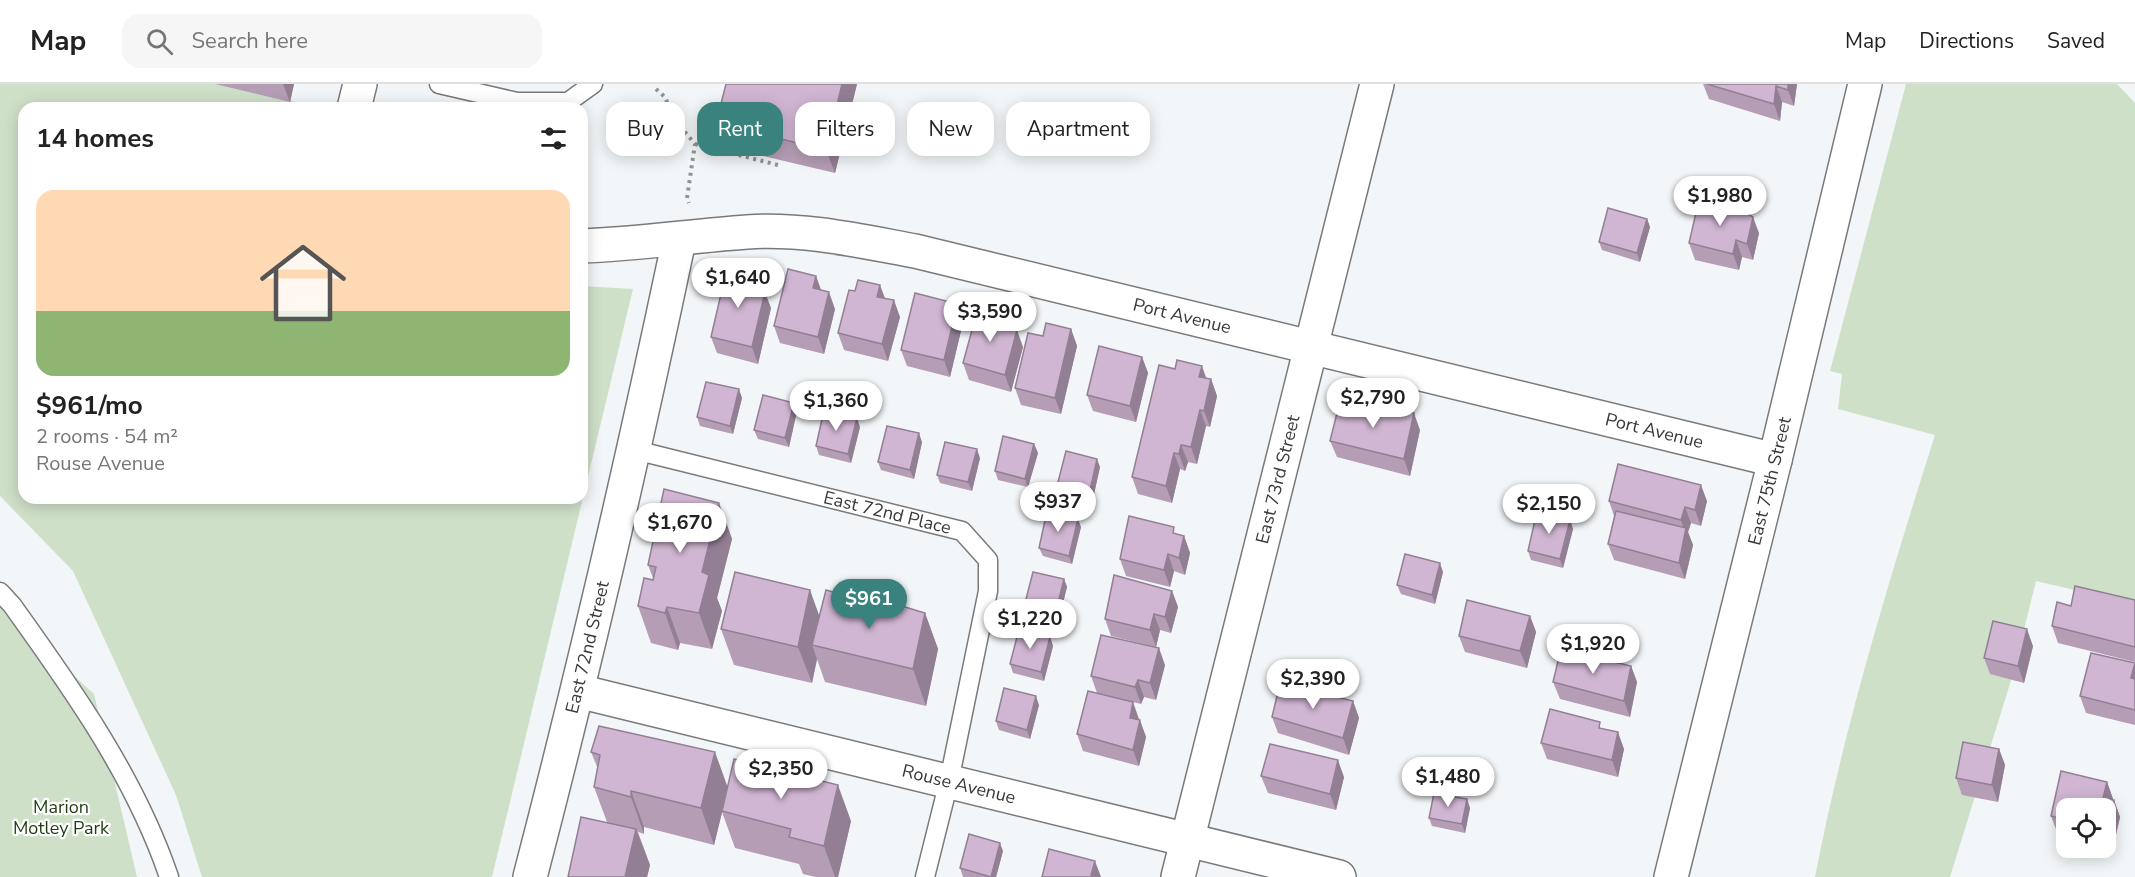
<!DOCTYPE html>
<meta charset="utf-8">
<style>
body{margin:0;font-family:"Nunito Sans",sans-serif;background:#f6f6f6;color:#222;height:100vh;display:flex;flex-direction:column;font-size:22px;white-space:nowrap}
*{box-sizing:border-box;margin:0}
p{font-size:20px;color:#767676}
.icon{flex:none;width:33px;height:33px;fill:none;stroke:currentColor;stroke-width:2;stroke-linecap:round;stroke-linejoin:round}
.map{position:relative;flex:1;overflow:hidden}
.sheet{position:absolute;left:18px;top:18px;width:570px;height:402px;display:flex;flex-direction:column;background:#fff;border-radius:18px;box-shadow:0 3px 15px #0003}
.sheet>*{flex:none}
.guide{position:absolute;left:606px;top:18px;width:570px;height:54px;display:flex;gap:12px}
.buttons{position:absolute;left:2056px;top:714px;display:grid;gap:12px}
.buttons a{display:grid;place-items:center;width:60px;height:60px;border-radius:12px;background:#fff;box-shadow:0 3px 15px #0003;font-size:30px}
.price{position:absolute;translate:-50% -51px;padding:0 14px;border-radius:21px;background:#fff;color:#222;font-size:20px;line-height:39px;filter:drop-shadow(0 2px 3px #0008)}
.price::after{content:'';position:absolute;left:50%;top:36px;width:18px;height:14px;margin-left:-9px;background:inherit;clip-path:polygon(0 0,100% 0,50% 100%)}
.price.selected{background:#3a827e;color:#fff}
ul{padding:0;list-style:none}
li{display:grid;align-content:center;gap:12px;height:318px;padding:0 18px}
li span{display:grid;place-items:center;height:186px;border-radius:18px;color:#555}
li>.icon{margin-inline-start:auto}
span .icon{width:108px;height:108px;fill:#fffc;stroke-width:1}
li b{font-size:26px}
h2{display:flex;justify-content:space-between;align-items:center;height:72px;padding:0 18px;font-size:26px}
.chip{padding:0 21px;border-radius:18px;background:#fff;box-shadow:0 3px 15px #0003;font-size:21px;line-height:54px}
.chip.selected{background:#3a827e;color:#fff}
header{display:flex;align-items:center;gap:36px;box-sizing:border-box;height:84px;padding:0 30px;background:#fff;border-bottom:2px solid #e0e0e0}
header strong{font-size:28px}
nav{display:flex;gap:33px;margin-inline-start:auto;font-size:21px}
.search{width:420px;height:54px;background:#f6f6f6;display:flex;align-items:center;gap:15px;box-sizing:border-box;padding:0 21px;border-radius:18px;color:#767676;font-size:22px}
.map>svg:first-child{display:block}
.green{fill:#cfe0c9}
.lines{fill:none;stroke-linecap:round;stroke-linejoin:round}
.service-casing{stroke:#787a7c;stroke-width:21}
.minor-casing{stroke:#787a7c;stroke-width:36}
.path{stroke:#919395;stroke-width:4;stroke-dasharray:3 4.5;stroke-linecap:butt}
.service{stroke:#fff;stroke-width:18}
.minor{stroke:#fff;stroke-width:33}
.wall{fill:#b49db5}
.shaded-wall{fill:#927f94}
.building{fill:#d1b6d3;stroke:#927f94;stroke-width:1.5}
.labels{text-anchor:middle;stroke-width:4.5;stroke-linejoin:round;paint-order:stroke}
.street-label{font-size:18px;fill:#38393a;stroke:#fff}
.park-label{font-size:18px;fill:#1e3e11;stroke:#fff}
</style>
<header>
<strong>Map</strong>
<div class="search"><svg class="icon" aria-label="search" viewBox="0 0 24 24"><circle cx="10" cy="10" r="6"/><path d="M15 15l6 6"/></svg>Search here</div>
<nav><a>Map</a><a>Directions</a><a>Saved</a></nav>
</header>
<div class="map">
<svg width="2135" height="793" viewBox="0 0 2135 793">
<rect width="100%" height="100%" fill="#f3f6f8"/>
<path class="green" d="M0 0H226L319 24H24V414H582V202L633 205 492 793H202L176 711 73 487 0 412Z
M1906 0H2117L2135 19V520L2036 497 2013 590 1950 793H1815C1844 643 1889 496 1935 351L1838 325 1842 290 1830 287Z
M0 524 94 610 137 793H0Z"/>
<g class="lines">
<g class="service-casing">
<g id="service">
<path d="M439 0 517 18H568L593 0"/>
<path id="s1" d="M635 366 962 447 988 476V507L949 697 925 793"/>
<path d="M0 508 12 521C73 606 135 693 169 793"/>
</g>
</g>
<g class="minor-casing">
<g id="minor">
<path d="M354 24 360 0"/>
<path id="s2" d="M582 162C637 160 691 152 747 148 803 144 860 157 915 167L1775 376"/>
<path id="s3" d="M578 607 1339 793"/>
<path id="s4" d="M530 793C585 582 634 370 679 156"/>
<path id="s5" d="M1178 793 1377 0"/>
<path id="s6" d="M1671 793 1775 376 1865 0"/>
</g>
</g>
<path class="path" d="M656 5 665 13 674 35 695 60 687 114 689 119
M695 60 782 82"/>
<use href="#service" class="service"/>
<use href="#minor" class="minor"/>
</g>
<path class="wall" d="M215 0H294L290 18Z
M857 0 835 89 725 63 716 39Z
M1703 0H1797L1794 22 1782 18 1780 37 1709 15Z
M1647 135 1650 143 1640 178 1602 166 1599 158Z
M1759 149 1753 176 1742 173 1739 186 1695 176 1689 159Z
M753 190 759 206 771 224 758 280 717 269 711 253Z
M816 192 821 206 835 225 824 270 780 259 774 242Z
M885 214 900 233 888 277 844 266 838 249Z
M950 218 961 247 950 293 907 282 901 266Z
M1006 231 1010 245 1023 263 1011 308 969 296 963 279Z
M1071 245 1077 262 1061 330 1021 321 1015 304 1043 252Z
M1142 273 1148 289 1136 338 1093 327 1087 311Z
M1206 294 1211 295 1217 312 1210 343 1206 342 1197 380 1188 378 1185 387 1180 385 1172 419 1138 410 1132 393Z
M742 314 733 350 700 342 697 333Z
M794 319 797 327 789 363 758 355 754 346Z
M860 343 851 379 819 371 816 362Z
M1420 346 1410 392 1337 373 1330 357Z
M922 358 914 395 881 386 878 378Z
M1034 360 1038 369 1028 403 998 396 995 387Z
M980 374 972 407 940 399 937 391Z
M1100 383 1092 419 1060 411 1057 402Z
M1609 417H1707L1701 442 1691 439 1688 448 1693 461 1685 495 1614 476 1608 460 1614 432Z
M719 419 732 455 717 514 722 527 712 565 680 559 678 566 651 559 638 522 653 496V494L648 481Z
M1570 436 1573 445 1563 484 1531 476 1528 467Z
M1081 443 1072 480 1043 472 1039 464Z
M1177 450 1184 452 1190 469 1185 491 1174 487 1170 503 1126 492 1120 475Z
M1443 488 1435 520 1401 510 1397 501Z
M1064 495 1067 503 1058 539 1027 531 1024 523Z
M1172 507 1178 523 1171 549 1160 546 1156 563 1111 552 1105 535Z
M2135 516V578L2058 559 2052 542Z
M893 525 925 529 938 565 926 622 825 598 817 575 812 599 734 581 721 545 819 531Z
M1530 532 1536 548 1527 584 1465 568 1459 552Z
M1050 553 1053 562 1044 597 1013 589 1010 580Z
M2033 562 2024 599 1990 590 1984 574Z
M2135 579V641L2086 629 2080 612Z
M1165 581 1156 616 1144 613 1141 620 1101 610 1139 635 1146 653 1139 682 1083 667 1077 650 1097 609 1091 592Z
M1631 582 1637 598 1630 633 1560 615 1553 598Z
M1353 617 1359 634 1349 671 1278 649 1272 633Z
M1039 621 1030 655 999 646 996 637Z
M1603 645 1624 665 1618 693 1547 675 1541 659Z
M1999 665 2005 681 1998 718 1962 711 1956 694Z
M591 668 728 702 851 737 838 793H816L803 790 799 780 735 764 722 728 714 761 644 743V750L638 748 650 781 647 793H568L607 738 594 703 598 685Z
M1261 692 1344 693 1336 726 1268 709Z
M2107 698 2113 715 2112 716H2114L2120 733 2113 763 2106 761V724H2067V751L2057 748 2051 732Z
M1467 715 1470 724 1465 749 1432 742 1429 734Z
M1003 767 996 793H963L960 784Z"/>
<path class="shaded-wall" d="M283 0H294L290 18Z
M842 0H857L835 89 826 66Z
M1788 0H1797L1794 22 1788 6Z
M1776 2 1782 18 1780 37 1774 20Z
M1753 133 1759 149 1753 176 1747 160Z
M1647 135 1650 143 1640 178 1637 169Z
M1736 156 1742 173 1739 186 1733 170Z
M753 190 759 207 750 204Z
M816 192 822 209 813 204Z
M880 201 886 217 877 213Z
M765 208 771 224 758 280 752 263Z
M829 208 835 225 824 270 818 253Z
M894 216 900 233 888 277 882 260Z
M950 218 961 247 950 293 944 276 948 228Z
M1006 231 1012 248 1003 243Z
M1071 245 1077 262 1061 330 1055 314Z
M1017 246 1023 263 1011 308 1005 291Z
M1142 273 1148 289 1136 338 1130 322Z
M1202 282 1208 299 1199 293Z
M1211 295 1217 312 1210 343 1204 327Z
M739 305 742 314 733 350 730 342Z
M794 319 797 327 789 363 785 354Z
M1200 326 1206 342 1197 380 1191 363Z
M1414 329 1420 346 1410 392 1404 375Z
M857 334 860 343 851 379 848 370Z
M919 349 922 358 914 395 910 386Z
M1034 360 1038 369 1028 403 1025 395Z
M1181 361 1188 378 1185 387 1179 370Z
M977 365 980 374 972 407 968 398Z
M1174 369 1180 385 1172 419 1166 402Z
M1097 375 1100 383 1092 419 1089 411Z
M1701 401 1707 417 1701 442 1695 426Z
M719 419 732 455 717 514 722 527 712 565 699 529 702 488Z
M1685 423 1691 439 1688 448 1693 461 1685 495 1679 479 1685 449 1681 436Z
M1078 435 1081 443 1072 480 1069 472Z
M1570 436 1573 445 1563 484 1560 475Z
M1184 452 1190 469 1185 491 1179 474Z
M1168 470 1174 487 1170 503 1164 486Z
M1440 479 1443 488 1435 520 1432 511Z
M1064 495 1067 503 1058 539 1055 531Z
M810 506 823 542 812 561 817 575 812 599 798 563Z
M1172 507 1178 523 1171 549 1165 533Z
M667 523 680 559 678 566 665 529Z
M925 529 938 565 926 622 913 585Z
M1154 530 1160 546 1156 563 1150 546Z
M1530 532 1536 548 1527 584 1520 567Z
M2027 545 2033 562 2024 599 2018 582Z
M1050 553 1053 562 1044 597 1041 588Z
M1159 564 1165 581 1156 616 1150 599Z
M2135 579V604L2131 594Z
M1631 582 1637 598 1630 633 1624 617Z
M1138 596 1144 613 1141 620 1135 603Z
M1036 612 1039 621 1030 655 1027 646Z
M1353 617 1359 634 1349 671 1343 654Z
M1133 618 1139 635 1136 650 1130 634Z
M1140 636 1146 653 1139 682 1133 666Z
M1618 648 1624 665 1618 693 1612 676Z
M1999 665 2005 681 1998 718 1992 701Z
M715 668 728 704 714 761 701 724Z
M1338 676 1344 693 1336 726 1330 710Z
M2107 698 2113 715 2109 730 2103 714Z
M838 701 851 737 838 793H835L824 762Z
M631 707 644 743V750L631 713Z
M1467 715 1470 724 1465 749 1462 740Z
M2114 716 2120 733 2113 763 2107 746Z
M636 745 650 781 647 793H625Z
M1000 759 1003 767 996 793H991Z
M1095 777 1101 793H1092L1091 791Z"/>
<path class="building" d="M726 0H842L826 66 716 39Z
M1707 0H1788V6L1776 2 1774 20Z
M1699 116 1743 127 1753 133 1747 160 1736 156 1733 170 1689 159Z
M1608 124 1647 135 1637 169 1599 158Z
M727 184 753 190 750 204 765 208 752 263 711 253Z
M788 185 816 192 813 204 829 208 818 253 774 242Z
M858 196 880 201 877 213 894 216 882 260 838 249 849 206 855 207Z
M915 209 950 218 948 228 955 230 944 276 901 266Z
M978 224 1006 231 1003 243 1017 246 1005 291 963 279Z
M1046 239 1071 245 1055 314 1015 304 1028 249 1043 252Z
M1099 262 1142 273 1130 322 1087 311Z
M1177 276 1202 282 1199 293 1211 295 1204 327 1200 326 1191 363 1181 361 1179 370 1174 369 1166 402 1132 393 1159 281 1175 285Z
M706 298 739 305 730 342 697 333Z
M763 311 794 319 785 354 754 346Z
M1340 317 1373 325 1376 321 1414 329 1404 375 1330 357Z
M824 326 857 334 848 370 816 362Z
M887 342 919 349 910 386 878 378Z
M1003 352 1034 360 1025 395 995 387Z
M945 358 977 365 968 398 937 391Z
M1066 367 1097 375 1089 411 1057 402Z
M1618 380 1701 401 1695 426 1685 423 1681 436 1609 417Z
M664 405 719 419 702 488 709 491 699 529 667 523 665 529 638 522 644 494 653 496 656 483 648 481Z
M1047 427 1078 435 1069 472 1039 464Z
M1537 427 1570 436 1560 475 1528 467Z
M1616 427 1686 444 1679 479 1608 460Z
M1129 432 1174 443 1173 449 1184 452 1179 474 1168 470 1164 486 1120 475Z
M1405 470 1440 479 1432 511 1397 501Z
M735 488 810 506 798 563 721 545Z
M1033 488 1064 495 1055 531 1024 523Z
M1114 491 1172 507 1165 533 1154 530 1150 546 1105 535Z
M2075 502 2135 516V563L2052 542 2057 518 2071 522Z
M826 506 893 525 895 520 925 529 913 585 812 561Z
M1467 516 1530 532 1520 567 1459 552Z
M1993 537 2027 545 2018 582 1984 574Z
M1019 545 1050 553 1041 588 1010 580Z
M1101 551 1159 564 1150 599 1138 596 1135 603 1091 592Z
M1561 565 1631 582 1624 617 1553 598Z
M2091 569 2135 579 2131 594 2135 595V626L2080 612Z
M1280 599 1353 617 1343 654 1272 633Z
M1004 604 1036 612 1027 646 996 637Z
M1088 607 1133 618 1130 634 1140 636 1133 666 1077 650Z
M1550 625 1600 638 1599 644 1618 648 1612 676 1541 659Z
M599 642 715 668 701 724 631 707V713L594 703 600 671 591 668Z
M1963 658 1999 665 1992 701 1956 694Z
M1270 660 1338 676 1330 710 1261 692Z
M734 675 838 701 824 762 789 753 791 745 722 727Z
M2061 687 2107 698 2103 714 2114 716 2107 746H2106V724H2067V736L2051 732Z
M1434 709 1467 715 1462 740 1429 734Z
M581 733 636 745 625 793H568Z
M969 750 1000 759 991 793 960 784Z
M1049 765 1095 777 1091 791 1096 793H1042Z"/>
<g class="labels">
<g class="street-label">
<text dy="6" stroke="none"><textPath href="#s2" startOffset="610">Port Avenue</textPath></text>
<text dy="6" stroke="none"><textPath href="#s2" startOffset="1096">Port Avenue</textPath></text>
<text dy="6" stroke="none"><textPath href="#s5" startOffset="410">East 73rd Street</textPath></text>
<text dy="6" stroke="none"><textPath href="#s6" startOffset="408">East 75th Street</textPath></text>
<text dy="6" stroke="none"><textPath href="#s1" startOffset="260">East 72nd Place</textPath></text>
<text dy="6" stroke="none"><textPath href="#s4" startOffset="237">East 72nd Street</textPath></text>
<text dy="6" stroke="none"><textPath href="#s3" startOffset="392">Rouse Avenue</textPath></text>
</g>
<g class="park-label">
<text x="61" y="729">Marion<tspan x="61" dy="21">Motley Park</tspan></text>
</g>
</g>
</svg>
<div class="buttons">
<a><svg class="icon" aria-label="locate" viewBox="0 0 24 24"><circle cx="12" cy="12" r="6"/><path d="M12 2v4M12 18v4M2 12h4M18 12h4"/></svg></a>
</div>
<b class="price" style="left:1720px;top:143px">$1,980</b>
<b class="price" style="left:738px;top:225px">$1,640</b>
<b class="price" style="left:990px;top:259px">$3,590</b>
<b class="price" style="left:1373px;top:345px">$2,790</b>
<b class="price" style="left:836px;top:348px">$1,360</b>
<b class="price" style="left:1058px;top:449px">$937</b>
<b class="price" style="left:1549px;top:451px">$2,150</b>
<b class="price" style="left:680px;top:470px">$1,670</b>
<b class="price selected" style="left:869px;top:546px">$961</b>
<b class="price" style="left:1030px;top:566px">$1,220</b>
<b class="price" style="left:1593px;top:591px">$1,920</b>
<b class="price" style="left:1313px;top:626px">$2,390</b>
<b class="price" style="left:781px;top:716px">$2,350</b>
<b class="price" style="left:1448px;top:724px">$1,480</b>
<div class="guide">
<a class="chip">Buy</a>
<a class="chip selected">Rent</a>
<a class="chip">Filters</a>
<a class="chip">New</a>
<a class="chip">Apartment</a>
</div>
<section class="sheet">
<h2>14 homes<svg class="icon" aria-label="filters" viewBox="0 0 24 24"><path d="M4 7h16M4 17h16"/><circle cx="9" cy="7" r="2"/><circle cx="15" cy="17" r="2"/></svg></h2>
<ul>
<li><span style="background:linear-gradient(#ffd9b3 65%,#8fb573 0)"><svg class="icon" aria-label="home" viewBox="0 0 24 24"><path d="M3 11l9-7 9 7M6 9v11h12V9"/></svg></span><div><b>$961/mo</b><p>2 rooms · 54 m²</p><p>Rouse Avenue</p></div></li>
</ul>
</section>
</div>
